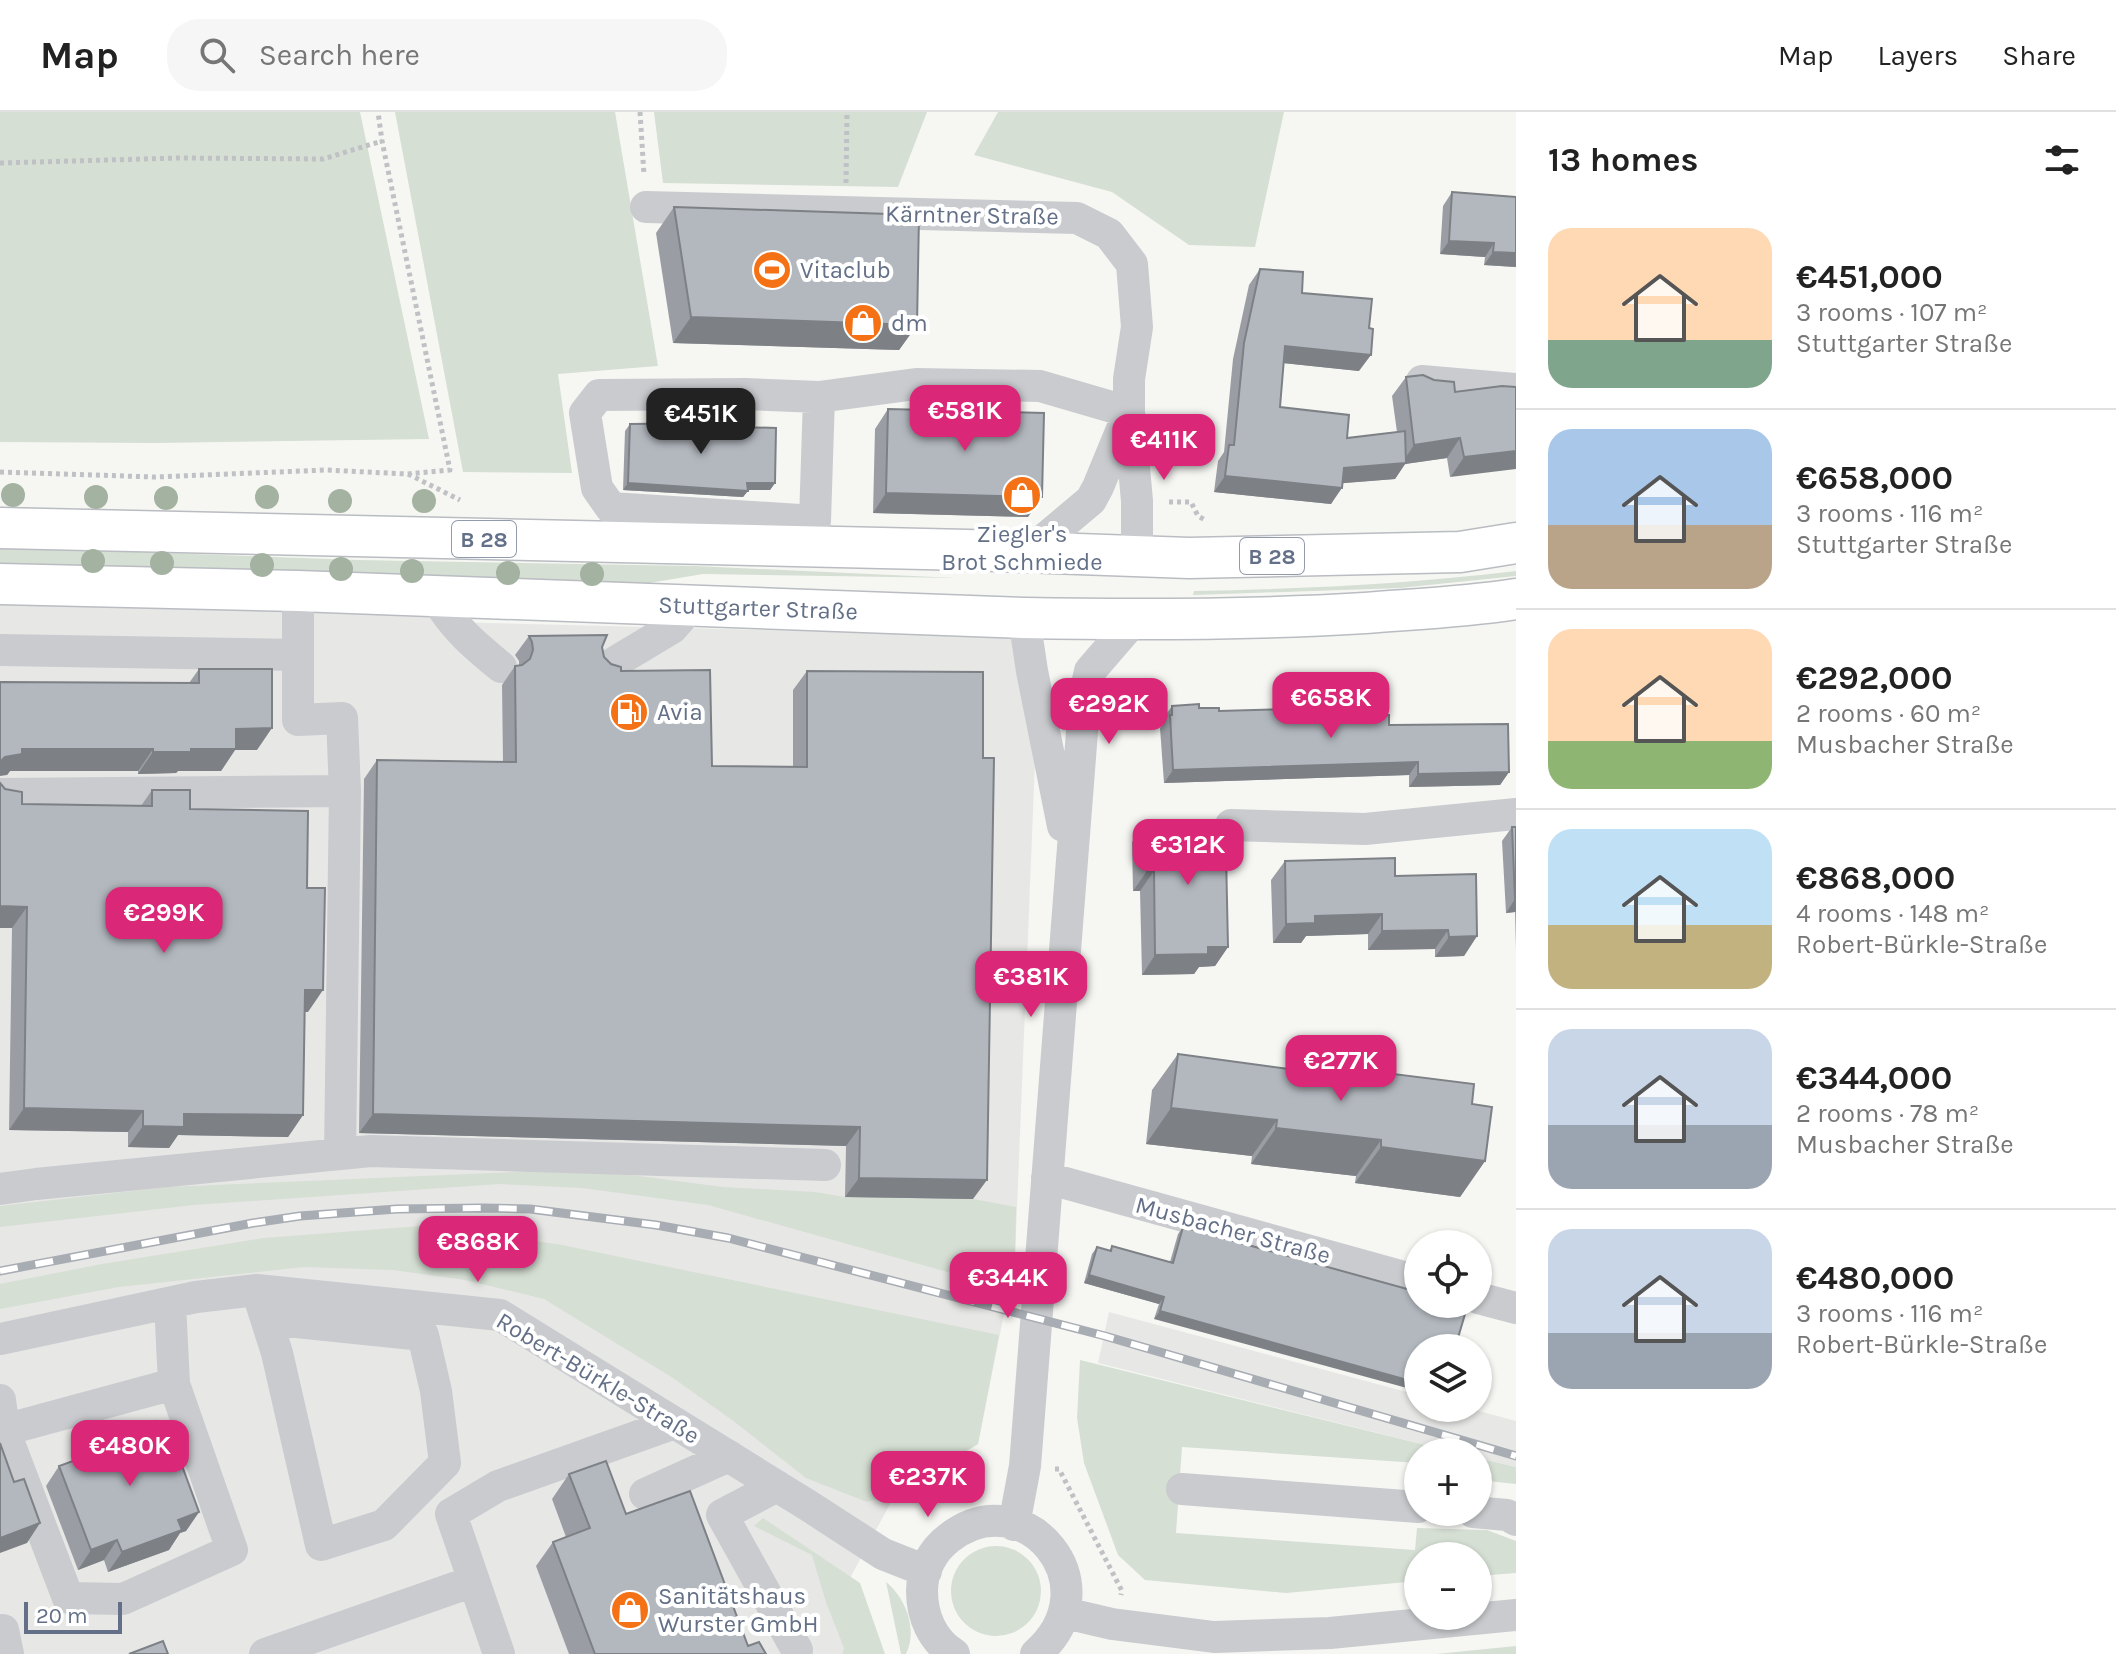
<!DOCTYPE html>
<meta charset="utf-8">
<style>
body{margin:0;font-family:Karla,sans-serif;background:#f6f6f6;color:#222;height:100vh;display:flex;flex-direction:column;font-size:30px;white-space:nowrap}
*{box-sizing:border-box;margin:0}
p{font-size:26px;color:#767676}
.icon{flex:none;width:44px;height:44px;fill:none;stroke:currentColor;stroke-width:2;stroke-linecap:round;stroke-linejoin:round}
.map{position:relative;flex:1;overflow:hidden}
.side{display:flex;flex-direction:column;background:#fff;width:600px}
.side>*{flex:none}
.controls{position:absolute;left:1404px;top:1118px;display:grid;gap:16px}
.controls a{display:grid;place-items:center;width:88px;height:88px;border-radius:50%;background:#fff;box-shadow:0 2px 6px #0004;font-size:40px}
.scale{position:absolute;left:24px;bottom:20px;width:98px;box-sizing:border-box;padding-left:8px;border:4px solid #637087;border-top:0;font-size:22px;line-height:28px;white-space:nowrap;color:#637087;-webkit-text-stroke:6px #fff;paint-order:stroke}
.price{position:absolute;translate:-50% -68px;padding:0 18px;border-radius:16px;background:#db2777;color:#fff;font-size:26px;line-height:52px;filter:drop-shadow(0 2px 4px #0008)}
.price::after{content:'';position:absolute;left:50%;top:48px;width:24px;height:18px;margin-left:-12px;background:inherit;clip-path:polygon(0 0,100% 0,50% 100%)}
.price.selected{background:#222;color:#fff}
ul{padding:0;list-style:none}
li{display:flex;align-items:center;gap:24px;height:200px;padding:0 32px}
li+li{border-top:2px solid #e0e0e0}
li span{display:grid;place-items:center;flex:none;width:224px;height:160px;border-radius:24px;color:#555}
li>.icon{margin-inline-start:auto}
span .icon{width:96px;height:96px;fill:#fffc;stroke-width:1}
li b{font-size:34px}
h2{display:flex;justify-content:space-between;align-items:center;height:96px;padding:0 32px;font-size:34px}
header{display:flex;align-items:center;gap:48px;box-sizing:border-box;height:112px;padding:0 40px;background:#fff;border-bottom:2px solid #e0e0e0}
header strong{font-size:38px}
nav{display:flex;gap:44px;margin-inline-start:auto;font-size:28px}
.search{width:560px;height:72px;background:#f6f6f6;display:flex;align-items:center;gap:20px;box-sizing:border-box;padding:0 28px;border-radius:32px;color:#767676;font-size:30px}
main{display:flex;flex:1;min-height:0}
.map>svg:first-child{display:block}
.built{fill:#e7e7e6}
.green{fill:#d6dfd4}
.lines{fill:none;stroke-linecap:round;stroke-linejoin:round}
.major-casing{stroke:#b9bcc1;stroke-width:43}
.path{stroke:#bfc1c4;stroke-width:5;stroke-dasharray:4 4;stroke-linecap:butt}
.minor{stroke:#c9cbcf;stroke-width:32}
.major{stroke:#fff;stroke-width:40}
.rail-casing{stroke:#a8acb3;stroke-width:9}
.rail{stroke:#fff;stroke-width:6;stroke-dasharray:18;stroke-linecap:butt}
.tree{fill:#a3b2a1}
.wall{fill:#9a9ea4}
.shaded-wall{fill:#7d8186}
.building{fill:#b3b8bf;stroke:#7d8186;stroke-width:2}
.labels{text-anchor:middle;stroke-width:8;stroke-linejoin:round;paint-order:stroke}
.shield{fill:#fff;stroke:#929bab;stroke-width:2}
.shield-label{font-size:22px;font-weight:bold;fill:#637087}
.street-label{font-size:24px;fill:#637087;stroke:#fff}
.poi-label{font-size:24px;fill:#637087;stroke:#fff;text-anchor:start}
</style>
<header>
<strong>Map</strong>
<div class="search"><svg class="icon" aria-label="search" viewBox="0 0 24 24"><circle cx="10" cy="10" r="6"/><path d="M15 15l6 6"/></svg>Search here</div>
<nav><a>Map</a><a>Layers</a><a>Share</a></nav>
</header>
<main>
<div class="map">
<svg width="1516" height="1542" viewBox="0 0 1516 1542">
<rect width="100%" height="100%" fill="#f6f7f3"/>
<path class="built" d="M0 477 298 479 451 510 1040 525 1015 1146 978 1332 896 1381 837 1490 861 1542H0Z
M1109 1200 1418 1283V1296H1468L1516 1309V1355L1478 1346V1340H1454L1098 1251Z"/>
<path class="green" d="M0 0H360L429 327 155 331 0 330Z
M395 0H615L658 254 558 262 572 361 463 360Z
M654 0H927L898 75 663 71Z
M998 0H1284L1255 135 1189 133 1112 80 974 43Z
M0 435 358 448 695 454 956 466 703 462 637 473 0 454Z
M1516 459V464L1400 476 1193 483 1194 479C1302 477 1409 472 1516 459Z
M585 1057 723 1075 815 1080 845 1085 973 1087 1016 1095 1015 1146 1008 1177 708 1093 582 1076 500 1072 194 1093 0 1115V1094L167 1075Z
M433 1113 562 1133 999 1223 978 1332 896 1381 867 1390 806 1366 732 1308 673 1266 544 1187 465 1168 393 1158 304 1155 119 1175 0 1197V1172L102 1152 264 1126Z
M1080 1248 1454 1340H1418V1351L1182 1335 1176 1421 1415 1438 1417 1416 1487 1418 1516 1429V1461L1478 1464V1444H1418V1469L1286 1481 1145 1468 1118 1443 1084 1351 1077 1306Z
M1478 1346 1516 1355V1372L1478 1368Z
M763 1406 860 1471 885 1542H842L844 1536 826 1490 812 1443 754 1414Z
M951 1479a45 45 0 1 1 90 0a45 45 0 1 1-90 0Z
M886 1470C906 1486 918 1518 906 1542H901Z
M1516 1534V1542H1436Z"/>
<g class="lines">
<g class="major-casing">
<path id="major" d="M0 416 968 438 1189 446 1460 440 1516 431
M0 472 298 479 1024 506C1138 508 1251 508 1365 501 1416 497 1466 495 1516 487"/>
</g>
<path class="path" d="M640 0 644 63
M0 51 179 46 323 47 382 29
M846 71 847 0
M0 360 155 365 326 358 407 362 450 358 382 29 378 0
M408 362 460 388
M1169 390H1191L1198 404 1205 408
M1055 1357H1059L1122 1479 1121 1483"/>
<path class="minor" d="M646 95 1077 106 1109 122 1132 152 1137 215 1129 267V300L1098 375 1091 388 1028 441
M1422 269 1516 277
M819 285 815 409 611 396 597 376 585 301 599 283 745 282 819 285 916 272 1040 274 1129 300 1137 389V444
M298 479V608L342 606 345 679 340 1042
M436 486C455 517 473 532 501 555
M1024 506 1032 559 1063 714
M0 538 298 543
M607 555 672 516 692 493
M0 682 345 679
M1231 713 1365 717 1516 702
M1047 1066 1418 1169
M0 1077 36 1072 371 1039 825 1053
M257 1178 277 1241 321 1433 384 1413 445 1351 436 1279 423 1223 267 1207
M1478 1186 1516 1196
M170 1191 174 1272
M0 1227 196 1185 257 1178 500 1203 809 1394 883 1442 926 1459
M0 1288 4 1318 68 1486 123 1487 232 1438 174 1272 4 1318
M777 1374 722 1403 797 1538
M1182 1377 1418 1395
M645 1382 729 1344
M1473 1400 1507 1403 1516 1408
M1014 1413 1025 1354 1085 581 1090 559 1134 508
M1065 1501 1112 1512 1214 1525 1330 1521 1516 1503
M3 1518 8 1542
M265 1542 474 1469
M499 1542 451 1402 498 1374 675 1311
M954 1542C932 1528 922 1504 922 1479 922 1458 933 1438 949 1426 1024 1367 1115 1473 1036 1542"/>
<use href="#major" class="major"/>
<g class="rail-casing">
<path id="rail" d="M0 1159 253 1111 300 1104 397 1097 484 1096 530 1097 656 1113 728 1126 1105 1224 1516 1344"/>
</g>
<use href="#rail" class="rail"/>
</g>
<g class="tree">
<circle cx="13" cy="383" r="12"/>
<circle cx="96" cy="385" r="12"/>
<circle cx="267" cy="385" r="12"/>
<circle cx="166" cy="386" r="12"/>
<circle cx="340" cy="389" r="12"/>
<circle cx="424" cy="389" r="12"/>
<circle cx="93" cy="449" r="12"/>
<circle cx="162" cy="451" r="12"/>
<circle cx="262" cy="453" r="12"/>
<circle cx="341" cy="457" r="12"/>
<circle cx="412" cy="459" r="12"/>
<circle cx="508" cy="461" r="12"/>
<circle cx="592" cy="462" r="12"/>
</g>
<path class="wall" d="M1452 80 1516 85V155L1484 153 1485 145 1440 142 1443 94Z
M674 95 917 213 899 238 673 231 656 121Z
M1260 157 1302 181 1359 259 1283 251 1280 295 1347 326 1397 320 1392 284 1406 265 1455 280 1516 275 1450 365 1447 346 1405 352 1395 367 1342 371 1331 392 1214 380 1218 349 1224 340 1233 247 1249 173Z
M888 297 1028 405 873 401 875 317Z
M630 312 707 314 775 371 770 378H748L743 385 623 378 625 319Z
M529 524 602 535 604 545 611 552 621 559 712 654 793 655V578L807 559 973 1087 845 1085 846 1034 359 1021 364 667 377 648 503 650 502 573 515 554H519V549L515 543Z
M199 557 257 638H235L221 659H178L176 661 138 662V659H10L7 663 0 570 189 571Z
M1343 584 1389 613 1509 660 1500 673 1409 675V663L1164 671 1160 616 1163 613V607L1172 594 1219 599 1288 600 1333 598Z
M0 671 22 692 141 694 152 678 190 697 307 776 308 900H305L303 1003 288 1025 178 1023 169 1036 128 1035V1020L9 1018 12 816H0Z
M1146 711 1220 742 1228 835 1215 854 1199 855 1194 862 1142 863 1140 779H1133L1132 730Z
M1512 715H1516V837L1515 800 1506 801 1502 729Z
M1285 749 1395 764 1477 824 1464 844 1435 845V837L1368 838V822L1306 824 1301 831H1273L1271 768Z
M1178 942 1296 958 1306 943 1369 959 1472 992 1485 1049 1460 1085 1355 1071 1356 1064 1251 1052 1252 1044 1146 1032 1152 978Z
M1183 1115 1418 1180 1154 1207 1159 1192 1084 1171 1092 1142 1097 1135 1109 1139 1112 1134 1170 1150 1178 1122Z
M158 1316 199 1400 186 1419 180 1421 169 1438 108 1460 104 1448 78 1458 46 1374 59 1354 75 1349 84 1335Z
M569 1362 626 1402 748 1534 766 1542H569L536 1454 553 1430 566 1425 552 1387Z"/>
<path class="shaded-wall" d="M1449 129 1494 131 1485 145 1440 142Z
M1493 140 1516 141V155L1484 153Z
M691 205 917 213 899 238 673 231Z
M1285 234 1371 243 1359 259 1273 250Z
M1460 326 1447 346 1405 352 1395 367 1333 372 1344 356 1402 351 1414 333Z
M1516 339V357L1450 365 1464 345Z
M1225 364 1342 376 1331 392 1214 380Z
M628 371 748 379 743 385 623 378Z
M747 371H775L770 378H743Z
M886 381 1042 385 1028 405 873 401Z
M272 616 257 638H235L221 659H178L176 661 138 662 153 640 191 637 236 617Z
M22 637H153L138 659H10L7 663 0 664V650L5 645Z
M1418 650 1409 663 1164 671 1173 658Z
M1509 660 1500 673 1409 675 1418 662Z
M1147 759H1154L1140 779H1133Z
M1515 787H1516V799L1515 800 1506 801Z
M0 794 27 795 12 816H0Z
M1382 802 1368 822 1306 824 1301 831H1273L1286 812 1315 804Z
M1448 818 1435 837 1368 838 1382 819Z
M1477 824 1464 844 1435 845 1449 825Z
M1208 835H1228L1215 854 1199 855 1194 862 1142 863 1155 843Z
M305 878H323L308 900H290Z
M24 996 143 999 128 1020 9 1018Z
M1171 996 1277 1008 1252 1044 1146 1032Z
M184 1002 303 1003 288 1025 178 1023 169 1036 128 1035 143 1014Z
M373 1002 860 1015 846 1034 359 1021Z
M1276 1016 1381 1028 1356 1064 1251 1052Z
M1381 1035 1485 1049 1460 1085 1355 1071Z
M859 1066 987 1068 973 1087 845 1085Z
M1089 1163 1164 1185 1159 1192 1084 1171Z
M1160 1199 1418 1271V1279L1154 1207Z
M199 1400 186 1419 180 1421 169 1438 108 1460 122 1440 178 1408Z
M40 1411 27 1431 0 1441V1426Z
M117 1428 104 1448 78 1458 91 1438Z"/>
<path class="building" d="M1452 80 1516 85V141L1493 140 1494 131 1449 129Z
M674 95 919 103 917 213 691 205Z
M1260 157 1303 160 1302 181 1372 187 1369 216 1373 217 1371 243 1285 234 1280 295 1349 303 1347 326 1405 319 1406 351 1344 356 1342 376 1225 364 1229 333H1234L1244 231Z
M1423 263 1434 268 1454 270 1455 280 1502 274 1516 275V339L1464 345 1460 326 1414 333 1406 265Z
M888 297 1044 301 1042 385 886 381Z
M707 311V314L776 316 775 371H747L748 379 628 371 630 312Z
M607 523 602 535 604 545 611 552 621 555V559L710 558 712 654 807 655V559L983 560V646H994L987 1068 859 1066 860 1015 373 1002 377 648 516 650 515 554 522 553 530 547 533 538 532 530 529 524Z
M199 557H272V616L236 617V637H191V640H153V637H22V642L5 645 0 650V570L199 571Z
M1372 583 1373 604 1389 603V613L1508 612 1509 660 1418 662V650L1173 658 1170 603H1172V594L1199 592V596H1219V599L1288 597V600L1343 598V584Z
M0 671 5 677 22 680V692L152 694V678H190V697L308 699 307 776H325L323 878H305L303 1003 184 1002V1015L143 1014V999L24 996 27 795 0 794Z
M1220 709V742H1226L1228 835H1208V842L1155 843 1154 759H1147L1146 711Z
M1512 715H1516V787H1515Z
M1395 746V764L1476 762 1477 824 1449 825 1448 818 1382 819V802L1315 804V811L1286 812 1285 749Z
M1178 942 1304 959 1306 943 1370 951 1369 959 1474 972 1472 992 1492 995 1485 1049 1381 1035V1028L1276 1016 1277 1008 1171 996Z
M1183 1115 1418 1180V1192H1468L1455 1236H1418V1271L1160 1199 1164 1185 1089 1163 1097 1135 1111 1139 1112 1134 1173 1151Z
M155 1309 158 1316 167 1313 199 1400 178 1408 182 1418 122 1440 117 1428 91 1438 59 1354 87 1344 84 1335Z
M0 1331 14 1370 24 1367 40 1411 0 1426Z
M606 1349 626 1402 690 1379 748 1534 759 1530 766 1542H595L553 1430 590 1416 569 1362Z
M163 1529 168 1542H129Z"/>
<defs>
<g id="stadium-disc" transform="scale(2)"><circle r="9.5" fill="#f47215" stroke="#fff"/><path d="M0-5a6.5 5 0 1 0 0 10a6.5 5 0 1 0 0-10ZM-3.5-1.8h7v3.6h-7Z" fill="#fff"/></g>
<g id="shop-disc" transform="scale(2)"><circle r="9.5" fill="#f47215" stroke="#fff"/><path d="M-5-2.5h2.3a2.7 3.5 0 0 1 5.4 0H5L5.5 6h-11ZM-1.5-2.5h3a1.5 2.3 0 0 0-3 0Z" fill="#fff"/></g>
<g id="fuel-disc" transform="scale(2)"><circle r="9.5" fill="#f47215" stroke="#fff"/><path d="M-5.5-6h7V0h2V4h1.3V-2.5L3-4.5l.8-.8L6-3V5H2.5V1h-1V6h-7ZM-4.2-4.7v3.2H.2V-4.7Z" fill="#fff"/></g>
</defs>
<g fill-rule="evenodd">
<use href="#stadium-disc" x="772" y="158"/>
<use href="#shop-disc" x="863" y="211"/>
<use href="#shop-disc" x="1022" y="383"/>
<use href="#fuel-disc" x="629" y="600"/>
<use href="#shop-disc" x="630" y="1498"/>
</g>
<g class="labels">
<g class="shield">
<rect x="452" y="409" width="64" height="36" rx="6"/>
<rect x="1240" y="426" width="64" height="36" rx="6"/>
</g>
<g class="shield-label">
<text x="484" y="435">B 28</text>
<text x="1272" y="452">B 28</text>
</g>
<g class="street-label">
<text transform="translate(972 103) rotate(1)" y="8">Kärntner Straße</text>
<text transform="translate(758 496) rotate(2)" y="8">Stuttgarter Straße</text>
<text transform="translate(1233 1118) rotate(15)" y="8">Musbacher Straße</text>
<text transform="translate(598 1266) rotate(31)" y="8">Robert-Bürkle-Straße</text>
</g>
<g class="poi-label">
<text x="800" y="166">Vitaclub</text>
<text x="891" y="219">dm</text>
<text x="1022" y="430" text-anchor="middle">Ziegler's<tspan x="1022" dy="28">Brot Schmiede</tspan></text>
<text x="657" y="608">Avia</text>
<text x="658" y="1492">Sanitätshaus<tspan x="658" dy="28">Wurster GmbH</tspan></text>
</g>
</g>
</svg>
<div class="controls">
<a><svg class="icon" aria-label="locate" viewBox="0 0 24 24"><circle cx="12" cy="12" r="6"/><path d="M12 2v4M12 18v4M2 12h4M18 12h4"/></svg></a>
<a><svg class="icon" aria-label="layers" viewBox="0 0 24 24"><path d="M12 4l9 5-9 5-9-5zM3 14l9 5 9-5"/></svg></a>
<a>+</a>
<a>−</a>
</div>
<div class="scale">20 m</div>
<b class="price" style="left:965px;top:341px">€581K</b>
<b class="price selected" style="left:701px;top:344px">€451K</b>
<b class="price" style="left:1164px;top:370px">€411K</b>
<b class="price" style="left:1331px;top:628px">€658K</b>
<b class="price" style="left:1109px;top:634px">€292K</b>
<b class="price" style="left:1188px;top:775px">€312K</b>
<b class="price" style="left:164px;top:843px">€299K</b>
<b class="price" style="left:1031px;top:907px">€381K</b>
<b class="price" style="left:1341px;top:991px">€277K</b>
<b class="price" style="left:478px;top:1172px">€868K</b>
<b class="price" style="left:1008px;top:1208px">€344K</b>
<b class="price" style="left:130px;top:1376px">€480K</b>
<b class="price" style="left:928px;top:1407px">€237K</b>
</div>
<section class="side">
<h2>13 homes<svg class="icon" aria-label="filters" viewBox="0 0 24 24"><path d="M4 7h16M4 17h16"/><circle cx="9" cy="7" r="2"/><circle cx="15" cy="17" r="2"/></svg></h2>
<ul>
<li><span style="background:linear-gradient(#ffd9b3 70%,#7fa58c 0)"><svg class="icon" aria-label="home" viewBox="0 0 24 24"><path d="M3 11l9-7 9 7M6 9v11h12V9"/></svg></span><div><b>€451,000</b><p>3 rooms · 107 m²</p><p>Stuttgarter Straße</p></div></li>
<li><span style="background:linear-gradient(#a9c7e8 60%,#b9a48a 0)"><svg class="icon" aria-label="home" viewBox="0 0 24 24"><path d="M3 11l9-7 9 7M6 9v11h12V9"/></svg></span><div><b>€658,000</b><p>3 rooms · 116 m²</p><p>Stuttgarter Straße</p></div></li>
<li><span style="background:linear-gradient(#ffd9b3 70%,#8fb573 0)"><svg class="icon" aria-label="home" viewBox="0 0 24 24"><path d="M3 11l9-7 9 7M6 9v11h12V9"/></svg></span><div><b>€292,000</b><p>2 rooms · 60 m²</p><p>Musbacher Straße</p></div></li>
<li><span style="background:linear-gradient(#bfe0f5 60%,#c2b280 0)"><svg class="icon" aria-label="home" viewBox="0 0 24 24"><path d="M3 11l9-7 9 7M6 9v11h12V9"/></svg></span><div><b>€868,000</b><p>4 rooms · 148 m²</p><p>Robert-Bürkle-Straße</p></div></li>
<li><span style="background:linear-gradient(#c9d6e8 60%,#9aa5b1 0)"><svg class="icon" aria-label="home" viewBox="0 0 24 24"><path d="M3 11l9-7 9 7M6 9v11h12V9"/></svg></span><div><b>€344,000</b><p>2 rooms · 78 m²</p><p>Musbacher Straße</p></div></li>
<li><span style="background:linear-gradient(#c9d6e8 65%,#9aa5b1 0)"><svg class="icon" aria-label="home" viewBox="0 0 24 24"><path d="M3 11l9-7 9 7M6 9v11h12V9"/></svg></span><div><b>€480,000</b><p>3 rooms · 116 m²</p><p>Robert-Bürkle-Straße</p></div></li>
</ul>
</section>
</main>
